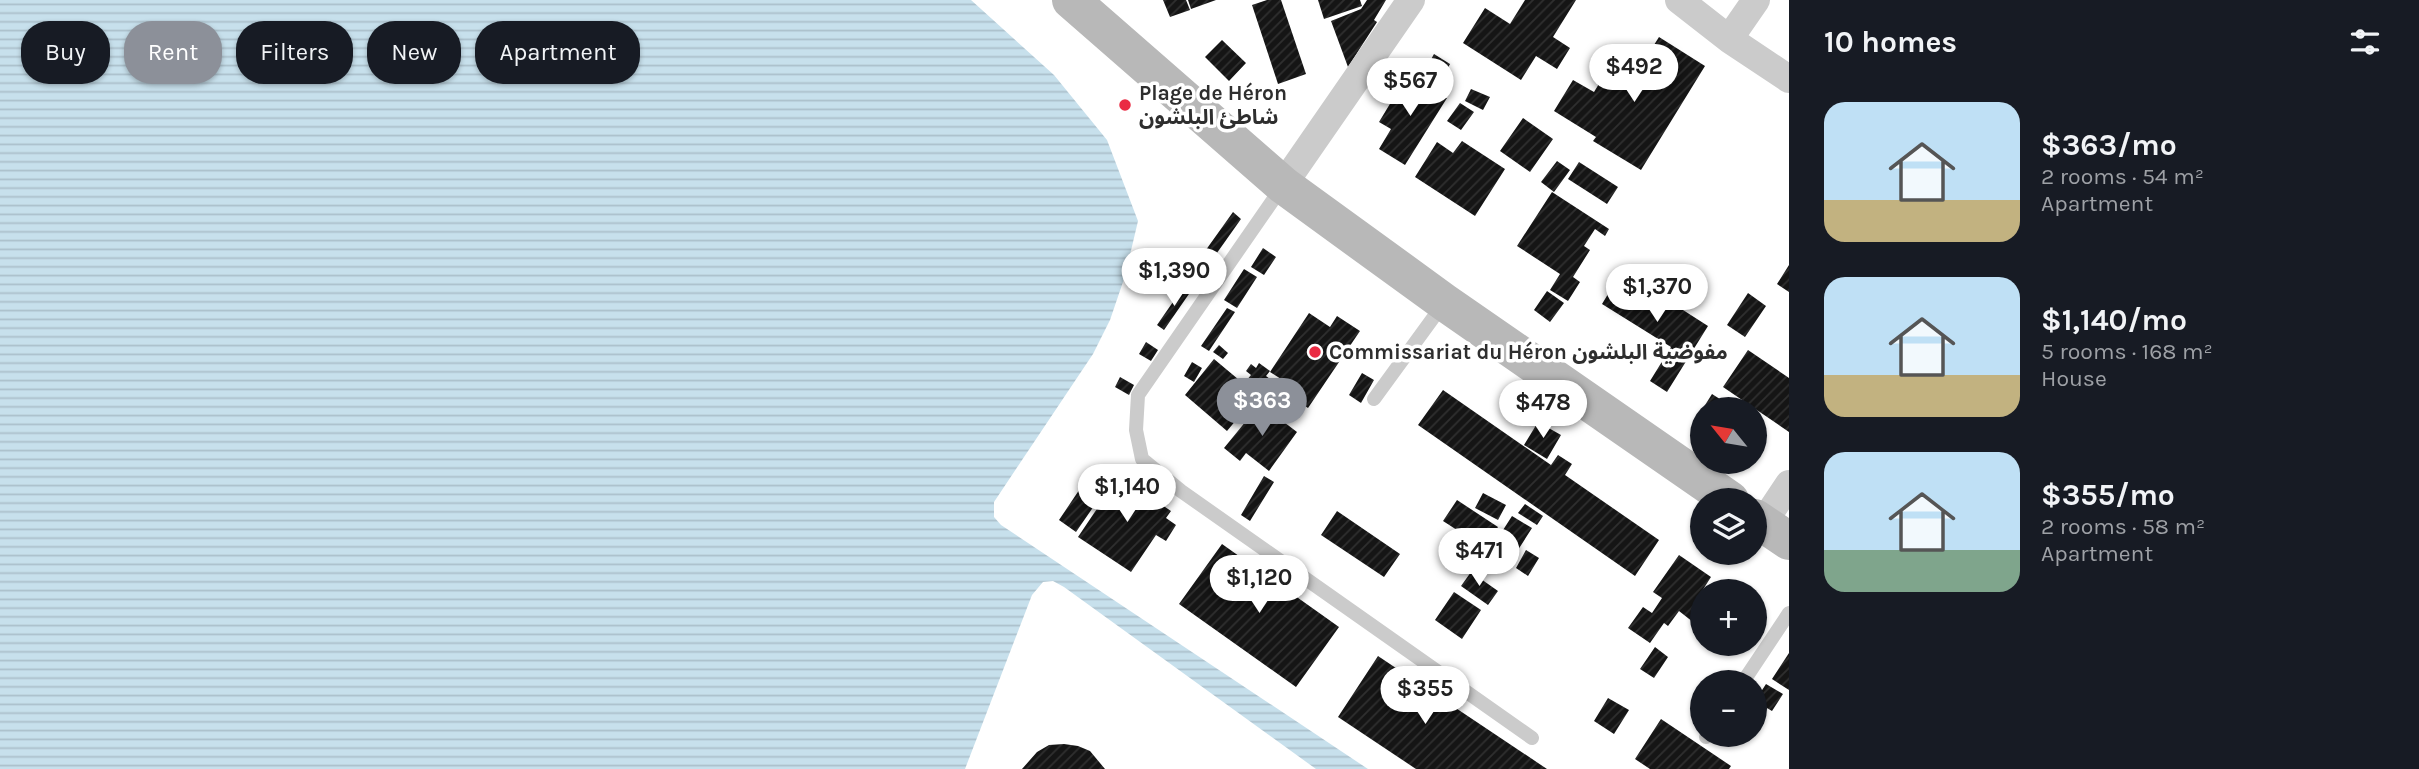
<!DOCTYPE html>
<meta charset="utf-8">
<style>
body{margin:0;font-family:Karla,"Noto Sans Arabic",sans-serif;background:#242831;color:#f1f3f6;height:100vh;display:flex;flex-direction:column;font-size:26px;white-space:nowrap}
*{box-sizing:border-box;margin:0}
p{font-size:23px;color:#9ea1a6}
.icon{flex:none;width:38px;height:38px;fill:none;stroke:currentColor;stroke-width:2;stroke-linecap:round;stroke-linejoin:round}
.map{position:relative;flex:1;overflow:hidden}
.panel{display:flex;flex-direction:column;background:#171b24;width:630px}
.panel>*{flex:none}
.top-card{position:absolute;left:21px;top:21px;width:665px;height:63px;display:flex;gap:14px}
.needle{width:46px;rotate:300deg}
.tools{position:absolute;left:1690px;top:397px;display:grid;gap:14px}
.tools a{display:grid;place-items:center;width:77px;height:77px;border-radius:50%;background:#171b24;box-shadow:0 2px 5px #0004;font-size:35px}
.price{position:absolute;translate:-50% -60px;padding:0 16px;border-radius:24px;background:#fff;color:#222;font-size:23px;line-height:46px;filter:drop-shadow(0 2px 4px #0008)}
.price::after{content:'';position:absolute;left:50%;top:42px;width:21px;height:16px;margin-left:-10px;background:inherit;clip-path:polygon(0 0,100% 0,50% 100%)}
.price.on{background:#8c9099;color:#fff}
ul{padding:0;list-style:none}
li{display:flex;align-items:center;gap:21px;height:175px;padding:0 35px}
li span{display:grid;place-items:center;flex:none;width:196px;height:140px;border-radius:21px;color:#555}
li>.icon{margin-inline-start:auto}
span .icon{width:84px;height:84px;fill:#fffc;stroke-width:1}
li b{font-size:30px}
h2{display:flex;justify-content:space-between;align-items:center;height:84px;padding:0 35px;font-size:30px}
.pill{padding:0 24px;border-radius:28px;background:#171b24;box-shadow:0 2px 5px #0004;font-size:24px;line-height:63px}
.pill.on{background:#8c9099;color:#fff}
main{display:flex;flex:1;min-height:0}
.map>svg:first-child{display:block}
.water{fill:url(#water-rules)}
.building{fill:url(#building-hatch)}
.lines{fill:none;stroke-linecap:round;stroke-linejoin:round}
.lane{stroke:#cbcbcb;stroke-width:14}
.street{stroke:#cbcbcb;stroke-width:28}
.secondary{stroke:#b8b8b8;stroke-width:38}
.poi-dot{fill:#ea2b43;stroke:#fff;stroke-width:2.5}
.labels{text-anchor:middle;stroke-width:7;stroke-linejoin:round;paint-order:stroke}
.poi-label{font-size:21px;font-weight:bold;fill:#2e2e2e;stroke:#fff;text-anchor:start}
</style>
<main>
<div class="map">
<svg width="1789" height="769" viewBox="0 0 1789 769">
<defs>
<pattern id="water-rules" width="6" height="5" patternUnits="userSpaceOnUse" patternTransform="scale(1.75)"><rect width="6" height="5" fill="#c7e0ec"/><path d="M0 2.5h6" fill="none" stroke="#abc0cb"/></pattern>
<pattern id="building-hatch" width="6" height="6" patternUnits="userSpaceOnUse" patternTransform="scale(1.75)"><rect width="6" height="6" fill="#151515"/><path d="M-1 1l2-2M0 6l6-6M5 7l2-2" fill="none" stroke="#2f2f2f"/></pattern>
</defs>
<rect width="100%" height="100%" fill="#fff"/>
<path class="water" d="M0 0H971L1054 75 1107 140 1138 221 1125 276 1110 320 1093 354 994 502V517L1001 525 1368 769H1316L1064 587 1053 581 1043 582 1032 595 965 769H0Z"/>
<path class="building" d="M1163 0H1186L1190 10 1170 17Z
M1188 0H1216L1191 9Z
M1267 0H1281L1306 74 1278 84 1252 5Z
M1318 0H1360L1362 6 1324 19Z
M1367 0H1386L1374 20 1377 22 1348 67 1331 21 1361 9Z
M1525 0H1576L1553 37 1570 48 1557 69 1536 56 1521 80 1463 43 1485 8 1510 24Z
M1659 37 1705 66 1641 170 1593 141 1596 137 1554 111 1573 80 1594 92 1605 74 1627 88Z
M1222 40 1246 63 1229 81 1205 57Z
M1434 54 1450 64 1439 84 1423 74Z
M1408 74 1447 98 1405 165 1379 149 1391 129 1379 122Z
M1471 89 1490 97 1483 110 1465 101Z
M1460 103 1474 112 1461 130 1447 121Z
M1523 118 1553 139 1530 172 1500 151Z
M1462 141 1505 169 1475 216 1415 177 1437 142 1453 153Z
M1557 161 1570 170 1554 192 1541 182Z
M1579 162 1618 187 1607 204 1568 179Z
M1552 192 1609 229 1605 236 1595 229 1584 246 1590 250 1573 277 1580 282 1568 301 1550 290 1560 274 1517 246Z
M1233 212 1241 219 1212 260 1203 254Z
M1263 248 1276 257 1264 275 1251 267Z
M1200 261 1207 266 1195 285 1188 280Z
M1789 265V292L1777 284Z
M1244 269 1257 277 1237 308 1224 300Z
M1622 271 1708 326 1667 392 1650 381 1671 347 1602 304Z
M1184 286 1191 291 1164 330 1157 325Z
M1547 291 1564 303 1550 322 1534 310Z
M1748 293 1766 306 1745 337 1727 325Z
M1227 308 1235 312 1209 351 1201 346Z
M1309 313 1330 327 1337 316 1360 331 1308 408 1284 392 1289 384 1270 372Z
M1146 342 1158 350 1151 361 1139 354Z
M1219 345 1228 353 1223 359 1213 352Z
M1748 350 1789 378V432L1723 387Z
M1214 359 1257 395 1227 431 1185 395Z
M1192 362 1202 368 1194 382 1184 376Z
M1259 363 1270 371 1266 376 1282 388 1272 401 1246 381 1251 375 1246 371 1251 364 1256 368Z
M1362 373 1374 380 1361 403 1349 395Z
M1120 377 1134 385 1129 395 1115 387Z
M1443 390 1551 465 1558 455 1572 464 1565 475 1659 540 1635 576 1418 425Z
M1712 394 1737 410H1702Z
M1260 404 1297 432 1269 471 1246 453 1240 461 1224 448Z
M1538 422 1561 435 1547 459 1524 445Z
M1096 465 1114 477 1076 532 1059 520Z
M1119 476 1171 511 1166 518 1176 525 1166 541 1156 535 1131 572 1078 537Z
M1264 476 1274 482 1250 521 1241 515Z
M1483 493 1506 505 1498 520 1475 508Z
M1457 500 1498 527 1485 548 1443 521Z
M1525 504 1543 516 1537 525 1518 513Z
M1337 511 1400 554 1384 577 1321 535Z
M1512 516 1532 528 1509 564 1489 552Z
M1222 544 1339 627 1296 687 1179 604Z
M1526 550 1539 558 1528 576 1516 568Z
M1679 555 1711 577 1702 591 1703 608 1693 622 1679 611 1668 626 1664 623 1650 643 1628 628 1643 607 1652 613 1662 598 1653 592Z
M1471 572 1498 591 1488 605 1461 586Z
M1454 592 1481 610 1462 639 1435 620Z
M1655 647 1668 657 1654 678 1640 669Z
M1789 653V690L1772 679Z
M1378 656 1547 769H1416L1338 717Z
M1766 684 1783 694 1772 711 1755 701Z
M1608 698 1629 710 1614 734 1594 721Z
M1661 719 1731 766 1729 769H1650L1635 759Z
M1064 744 1078 746 1090 751 1105 769H1022L1037 752 1049 745Z"/>
<g class="lines">
<path class="lane" d="M1282 187 1138 395 1136 430 1142 459 1181 491 1532 738
M1374 399 1444 303
M1743 682 1789 613
M1706 737 1708 735"/>
<path class="street" d="M1679 0 1729 39 1789 79
M1729 39 1756 0
M1283 185 1411 0
M1763 523 1789 484"/>
<path class="secondary" d="M1071 0 1283 185 1444 302 1730 500
M1755 518 1789 541"/>
</g>
<g class="poi-dot">
<circle cx="1125" cy="105" r="7"/>
<circle cx="1315" cy="352" r="7"/>
</g>
<g class="labels">
<g class="poi-label">
<text x="1139" y="100">Plage de Héron<tspan x="1139" dy="24">شاطئ البلشون</tspan></text>
<text x="1329" y="359">Commissariat du Héron مفوضية البلشون</text>
</g>
</g>
</svg>
<div class="tools">
<a><svg class="needle" viewBox="-14 -14 28 28"><path d="M0-13l5 13h-10z" fill="#e53935"/><path d="M0 13l5-13h-10z" fill="#9ea1a6"/></svg></a>
<a><svg class="icon" aria-label="layers" viewBox="0 0 24 24"><path d="M12 4l9 5-9 5-9-5zM3 14l9 5 9-5"/></svg></a>
<a>+</a>
<a>−</a>
</div>
<b class="price" style="left:1634px;top:104px">$492</b>
<b class="price" style="left:1410px;top:118px">$567</b>
<b class="price" style="left:1174px;top:308px">$1,390</b>
<b class="price" style="left:1657px;top:324px">$1,370</b>
<b class="price on" style="left:1262px;top:438px">$363</b>
<b class="price" style="left:1543px;top:440px">$478</b>
<b class="price" style="left:1127px;top:524px">$1,140</b>
<b class="price" style="left:1479px;top:588px">$471</b>
<b class="price" style="left:1259px;top:615px">$1,120</b>
<b class="price" style="left:1425px;top:726px">$355</b>
<div class="top-card">
<a class="pill">Buy</a>
<a class="pill on">Rent</a>
<a class="pill">Filters</a>
<a class="pill">New</a>
<a class="pill">Apartment</a>
</div>
</div>
<section class="panel">
<h2>10 homes<svg class="icon" aria-label="filters" viewBox="0 0 24 24"><path d="M4 7h16M4 17h16"/><circle cx="9" cy="7" r="2"/><circle cx="15" cy="17" r="2"/></svg></h2>
<ul>
<li><span style="background:linear-gradient(#bfe0f5 70%,#c2b280 0)"><svg class="icon" aria-label="home" viewBox="0 0 24 24"><path d="M3 11l9-7 9 7M6 9v11h12V9"/></svg></span><div><b>$363/mo</b><p>2 rooms · 54 m²</p><p>Apartment</p></div></li>
<li><span style="background:linear-gradient(#bfe0f5 70%,#c2b280 0)"><svg class="icon" aria-label="home" viewBox="0 0 24 24"><path d="M3 11l9-7 9 7M6 9v11h12V9"/></svg></span><div><b>$1,140/mo</b><p>5 rooms · 168 m²</p><p>House</p></div></li>
<li><span style="background:linear-gradient(#bfe0f5 70%,#7fa58c 0)"><svg class="icon" aria-label="home" viewBox="0 0 24 24"><path d="M3 11l9-7 9 7M6 9v11h12V9"/></svg></span><div><b>$355/mo</b><p>2 rooms · 58 m²</p><p>Apartment</p></div></li>
</ul>
</section>
</main>
